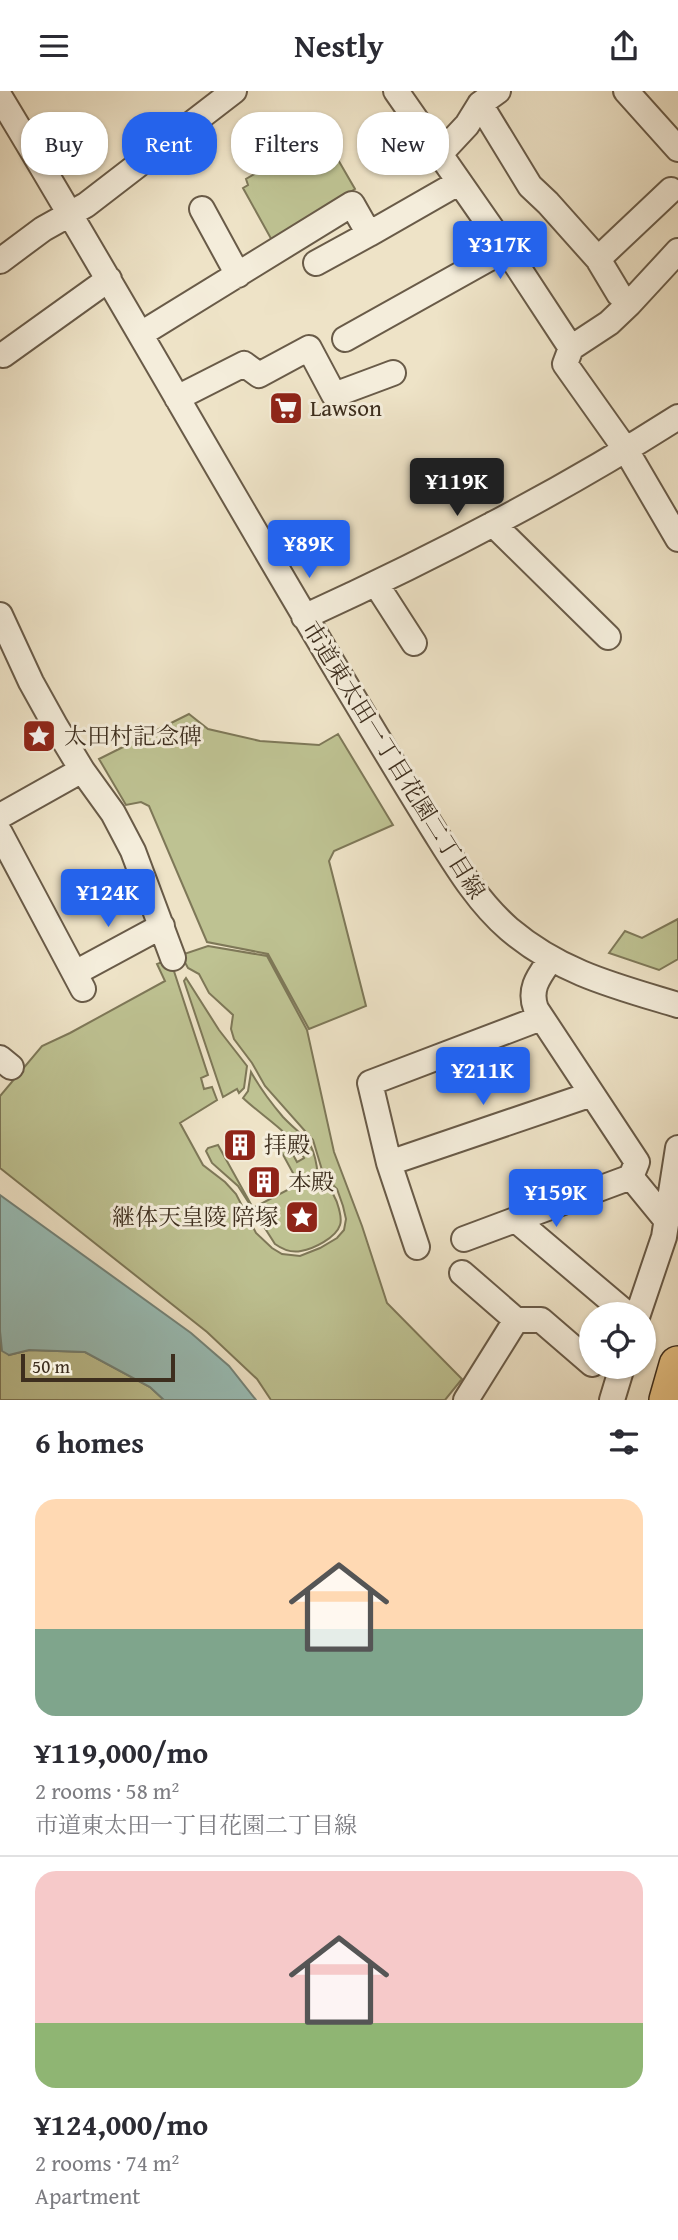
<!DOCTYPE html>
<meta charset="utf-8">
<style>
body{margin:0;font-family:"Gentium Book Plus","Noto Serif JP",serif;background:#f2f2f3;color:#2b2b33;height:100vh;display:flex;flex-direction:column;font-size:26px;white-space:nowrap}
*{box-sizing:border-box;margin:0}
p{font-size:23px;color:#7c7c81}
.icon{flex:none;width:38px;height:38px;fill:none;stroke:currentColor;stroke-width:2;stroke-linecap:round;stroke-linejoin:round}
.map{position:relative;height:1309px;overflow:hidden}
.side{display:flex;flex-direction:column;background:#fff;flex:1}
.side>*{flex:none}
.hud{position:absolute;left:21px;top:21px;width:637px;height:63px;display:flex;gap:14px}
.buttons{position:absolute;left:579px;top:1211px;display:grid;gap:14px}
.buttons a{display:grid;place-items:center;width:77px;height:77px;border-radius:50%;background:#fff;box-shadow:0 2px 5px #0004;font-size:35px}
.scale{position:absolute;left:21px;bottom:18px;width:154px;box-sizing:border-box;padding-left:7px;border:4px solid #3d2e1e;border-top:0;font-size:19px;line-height:24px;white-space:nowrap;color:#3d2e1e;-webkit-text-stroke:5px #f4eddb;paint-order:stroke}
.price{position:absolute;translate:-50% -60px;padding:0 16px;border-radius:7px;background:#2563eb;color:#fff;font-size:23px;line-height:46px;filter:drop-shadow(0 2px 4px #0008)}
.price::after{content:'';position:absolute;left:50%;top:42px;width:21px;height:16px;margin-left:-10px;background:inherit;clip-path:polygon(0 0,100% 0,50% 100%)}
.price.current{background:#222;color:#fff}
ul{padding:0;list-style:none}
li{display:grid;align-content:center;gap:14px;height:371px;padding:0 35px}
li+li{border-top:2px solid #e1e1e2}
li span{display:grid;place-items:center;height:217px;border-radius:21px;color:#555}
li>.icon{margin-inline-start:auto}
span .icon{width:126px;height:126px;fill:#fffc;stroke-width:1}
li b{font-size:30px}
h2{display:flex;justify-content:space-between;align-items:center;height:84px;padding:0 35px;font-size:30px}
.pill{padding:0 24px;border-radius:28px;background:#fff;box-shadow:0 2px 5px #0004;font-size:24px;line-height:63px}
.pill.current{background:#2563eb;color:#fff}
header{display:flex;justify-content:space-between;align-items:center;height:91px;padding:0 35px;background:#fff;font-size:32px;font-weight:700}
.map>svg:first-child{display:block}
.green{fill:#bec292;stroke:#7e7858;stroke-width:2}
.water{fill:#99beb7;stroke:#74847a;stroke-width:2}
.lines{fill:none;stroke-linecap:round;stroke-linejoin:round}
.minor-casing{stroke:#695b48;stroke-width:28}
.highway-casing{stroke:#3d2e1e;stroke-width:40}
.minor{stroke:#f4eddb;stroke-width:24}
.highway{stroke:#e7c284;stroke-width:37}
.labels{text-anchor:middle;stroke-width:6;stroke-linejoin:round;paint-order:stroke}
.poi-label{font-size:23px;fill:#3d2e1e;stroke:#f4eddb;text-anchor:start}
.street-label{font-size:23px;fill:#3d2e1e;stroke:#f4eddb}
</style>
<header><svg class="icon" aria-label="menu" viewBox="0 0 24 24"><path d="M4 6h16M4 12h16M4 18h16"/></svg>Nestly<svg class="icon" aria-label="share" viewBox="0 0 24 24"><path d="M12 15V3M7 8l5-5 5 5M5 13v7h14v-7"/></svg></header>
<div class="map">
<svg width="678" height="1309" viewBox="0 0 678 1309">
<rect width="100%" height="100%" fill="#eee3c7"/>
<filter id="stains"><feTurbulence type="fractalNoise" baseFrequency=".00286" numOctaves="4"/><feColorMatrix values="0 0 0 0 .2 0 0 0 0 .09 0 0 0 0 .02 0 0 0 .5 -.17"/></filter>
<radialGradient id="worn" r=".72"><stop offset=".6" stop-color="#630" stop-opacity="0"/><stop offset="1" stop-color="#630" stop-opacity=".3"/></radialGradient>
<path class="green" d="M315 29 355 98 296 134 274 153 243 97 248 94 246 88 265 77 260 66Z
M189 623 208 638 260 650 319 654 338 643 393 734 334 760 329 770 366 915 309 938 268 863 207 851 149 715 141 711 126 714 99 668Z
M678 828V868L659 879 609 862 625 840 642 847Z
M208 855 267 865 307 939 334 1061 362 1135 387 1212 462 1288 445 1309H271L257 1288 207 1241 0 1077V1005L42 955 70 942 165 890 157 873 170 868 208 984 201 987 204 998 212 996 217 1009 180 1032 203 1074 225 1091 236 1103 256 1142 272 1157 282 1163 300 1165 320 1157 337 1147 344 1139 346 1128 343 1115 337 1098 326 1087 322 1079 313 1049 265 995 252 972 234 948 231 938 233 924 209 902 199 883 188 877 181 864Z
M186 887 219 939 247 975 244 997 239 1002 237 998 223 1006 184 890Z
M251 981C260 997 271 1012 283 1026 306 1050 314 1047 318 1085L314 1091 309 1090 300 1093C323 1089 333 1095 339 1118 340 1123 342 1128 340 1134 336 1147 313 1158 301 1160 292 1162 282 1158 275 1153L238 1095 212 1072 206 1060 208 1057 218 1054 253 1117 299 1093 275 1049 277 1045 290 1058 297 1071 304 1067C292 1042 263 1026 243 1007L248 1000Z
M0 1240 1 1251 9 1264 29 1259 85 1261 150 1296 164 1309H0Z"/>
<path class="water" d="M0 1104 191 1242 229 1275 256 1309H164L150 1296 85 1261 29 1259 9 1264 2 1260 0 1240Z"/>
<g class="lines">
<g class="minor-casing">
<path id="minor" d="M396 0 506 158 571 257 565 273 626 359 678 448
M626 0 678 58
M0 6C120 204 233 407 353 606 380 651 407 696 435 741 457 776 478 811 509 838 561 882 615 895 678 914
M480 13 530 95 548 112 598 168 619 203 629 213
M439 64 467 34 480 13 498 0
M202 118 238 184
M598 168 671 99
M0 170 43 138 86 114 234 0
M316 172 369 143
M141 243 352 113 369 143 458 92
M345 248 506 158
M571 257 609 232 629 213 678 160
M3 264 109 188
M177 307 244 273 259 284 309 257 334 304 393 282
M493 433 608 546
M376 493 414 552
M0 524 31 591 56 636 82 679 113 722 133 760 173 867
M304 526C433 467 559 402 678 326
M0 725 82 679
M0 742 83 898
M551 868C540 884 528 897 536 918L637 1071 631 1086
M75 882 162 835
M0 967 11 976
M389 1072 592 1003
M631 1086 667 1130
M516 1129 627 1223
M464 1148 631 1086
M417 1156 389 1072 370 992 541 927
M462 1182 516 1229
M638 1223 664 1146 678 1057
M466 1309 516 1229H541L592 1273
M612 1309 622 1276"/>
</g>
<g class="highway-casing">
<path id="highway" d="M668 1309 678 1274"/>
</g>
<use href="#minor" class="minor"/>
<use href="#highway" class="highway"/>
</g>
<defs>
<g id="supermarket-square" transform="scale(1.75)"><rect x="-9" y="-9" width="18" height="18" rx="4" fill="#8f2418" stroke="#f4eddb"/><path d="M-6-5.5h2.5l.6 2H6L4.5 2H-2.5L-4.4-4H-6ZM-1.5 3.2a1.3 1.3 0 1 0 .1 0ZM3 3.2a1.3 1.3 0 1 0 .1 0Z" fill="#fff"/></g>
<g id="sight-square" transform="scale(1.75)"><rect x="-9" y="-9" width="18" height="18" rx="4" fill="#8f2418" stroke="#f4eddb"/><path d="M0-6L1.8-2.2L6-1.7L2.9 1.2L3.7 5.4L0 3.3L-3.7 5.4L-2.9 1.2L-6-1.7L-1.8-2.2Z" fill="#fff"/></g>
<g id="building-square" transform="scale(1.75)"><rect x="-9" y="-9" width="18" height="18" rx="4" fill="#8f2418" stroke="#f4eddb"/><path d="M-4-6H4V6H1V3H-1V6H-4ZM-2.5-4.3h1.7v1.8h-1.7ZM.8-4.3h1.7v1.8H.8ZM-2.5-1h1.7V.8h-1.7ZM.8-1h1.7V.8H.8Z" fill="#fff"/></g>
</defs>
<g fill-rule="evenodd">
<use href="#supermarket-square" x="286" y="317"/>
<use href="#sight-square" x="39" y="645"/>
<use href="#building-square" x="240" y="1054"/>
<use href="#building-square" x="264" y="1091"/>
<use href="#sight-square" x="302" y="1126"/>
</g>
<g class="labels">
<g class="poi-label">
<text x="310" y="325">Lawson</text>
<text x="64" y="653">太田村記念碑</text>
<text x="264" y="1062">拝殿</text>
<text x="288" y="1099">本殿</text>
<text x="278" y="1134" text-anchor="end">継体天皇陵 陪塚</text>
</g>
<g class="street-label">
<text transform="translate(394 669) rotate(58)" y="8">市道東太田一丁目花園二丁目線</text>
</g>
</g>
<rect width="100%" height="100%" filter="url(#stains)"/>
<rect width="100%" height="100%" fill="url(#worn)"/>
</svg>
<div class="buttons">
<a><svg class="icon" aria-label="locate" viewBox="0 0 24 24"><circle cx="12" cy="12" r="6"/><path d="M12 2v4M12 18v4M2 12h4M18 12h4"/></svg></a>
</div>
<div class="scale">50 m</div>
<b class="price" style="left:500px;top:190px">¥317K</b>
<b class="price current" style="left:457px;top:427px">¥119K</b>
<b class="price" style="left:309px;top:489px">¥89K</b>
<b class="price" style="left:108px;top:838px">¥124K</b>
<b class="price" style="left:483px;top:1016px">¥211K</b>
<b class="price" style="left:556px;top:1138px">¥159K</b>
<div class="hud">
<a class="pill">Buy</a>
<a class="pill current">Rent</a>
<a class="pill">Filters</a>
<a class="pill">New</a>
</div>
</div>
<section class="side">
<h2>6 homes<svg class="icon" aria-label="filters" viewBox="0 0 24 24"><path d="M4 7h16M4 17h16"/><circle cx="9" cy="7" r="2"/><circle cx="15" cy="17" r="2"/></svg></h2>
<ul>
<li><span style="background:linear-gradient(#ffd9b3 60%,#7fa58c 0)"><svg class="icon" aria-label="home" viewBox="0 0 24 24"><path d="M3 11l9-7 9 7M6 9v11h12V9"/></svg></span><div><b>¥119,000/mo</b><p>2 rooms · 58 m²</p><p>市道東太田一丁目花園二丁目線</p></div></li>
<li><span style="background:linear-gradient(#f6c9c9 70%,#8fb573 0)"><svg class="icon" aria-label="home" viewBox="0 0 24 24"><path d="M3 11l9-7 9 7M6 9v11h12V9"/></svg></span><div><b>¥124,000/mo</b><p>2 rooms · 74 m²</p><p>Apartment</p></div></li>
</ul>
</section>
